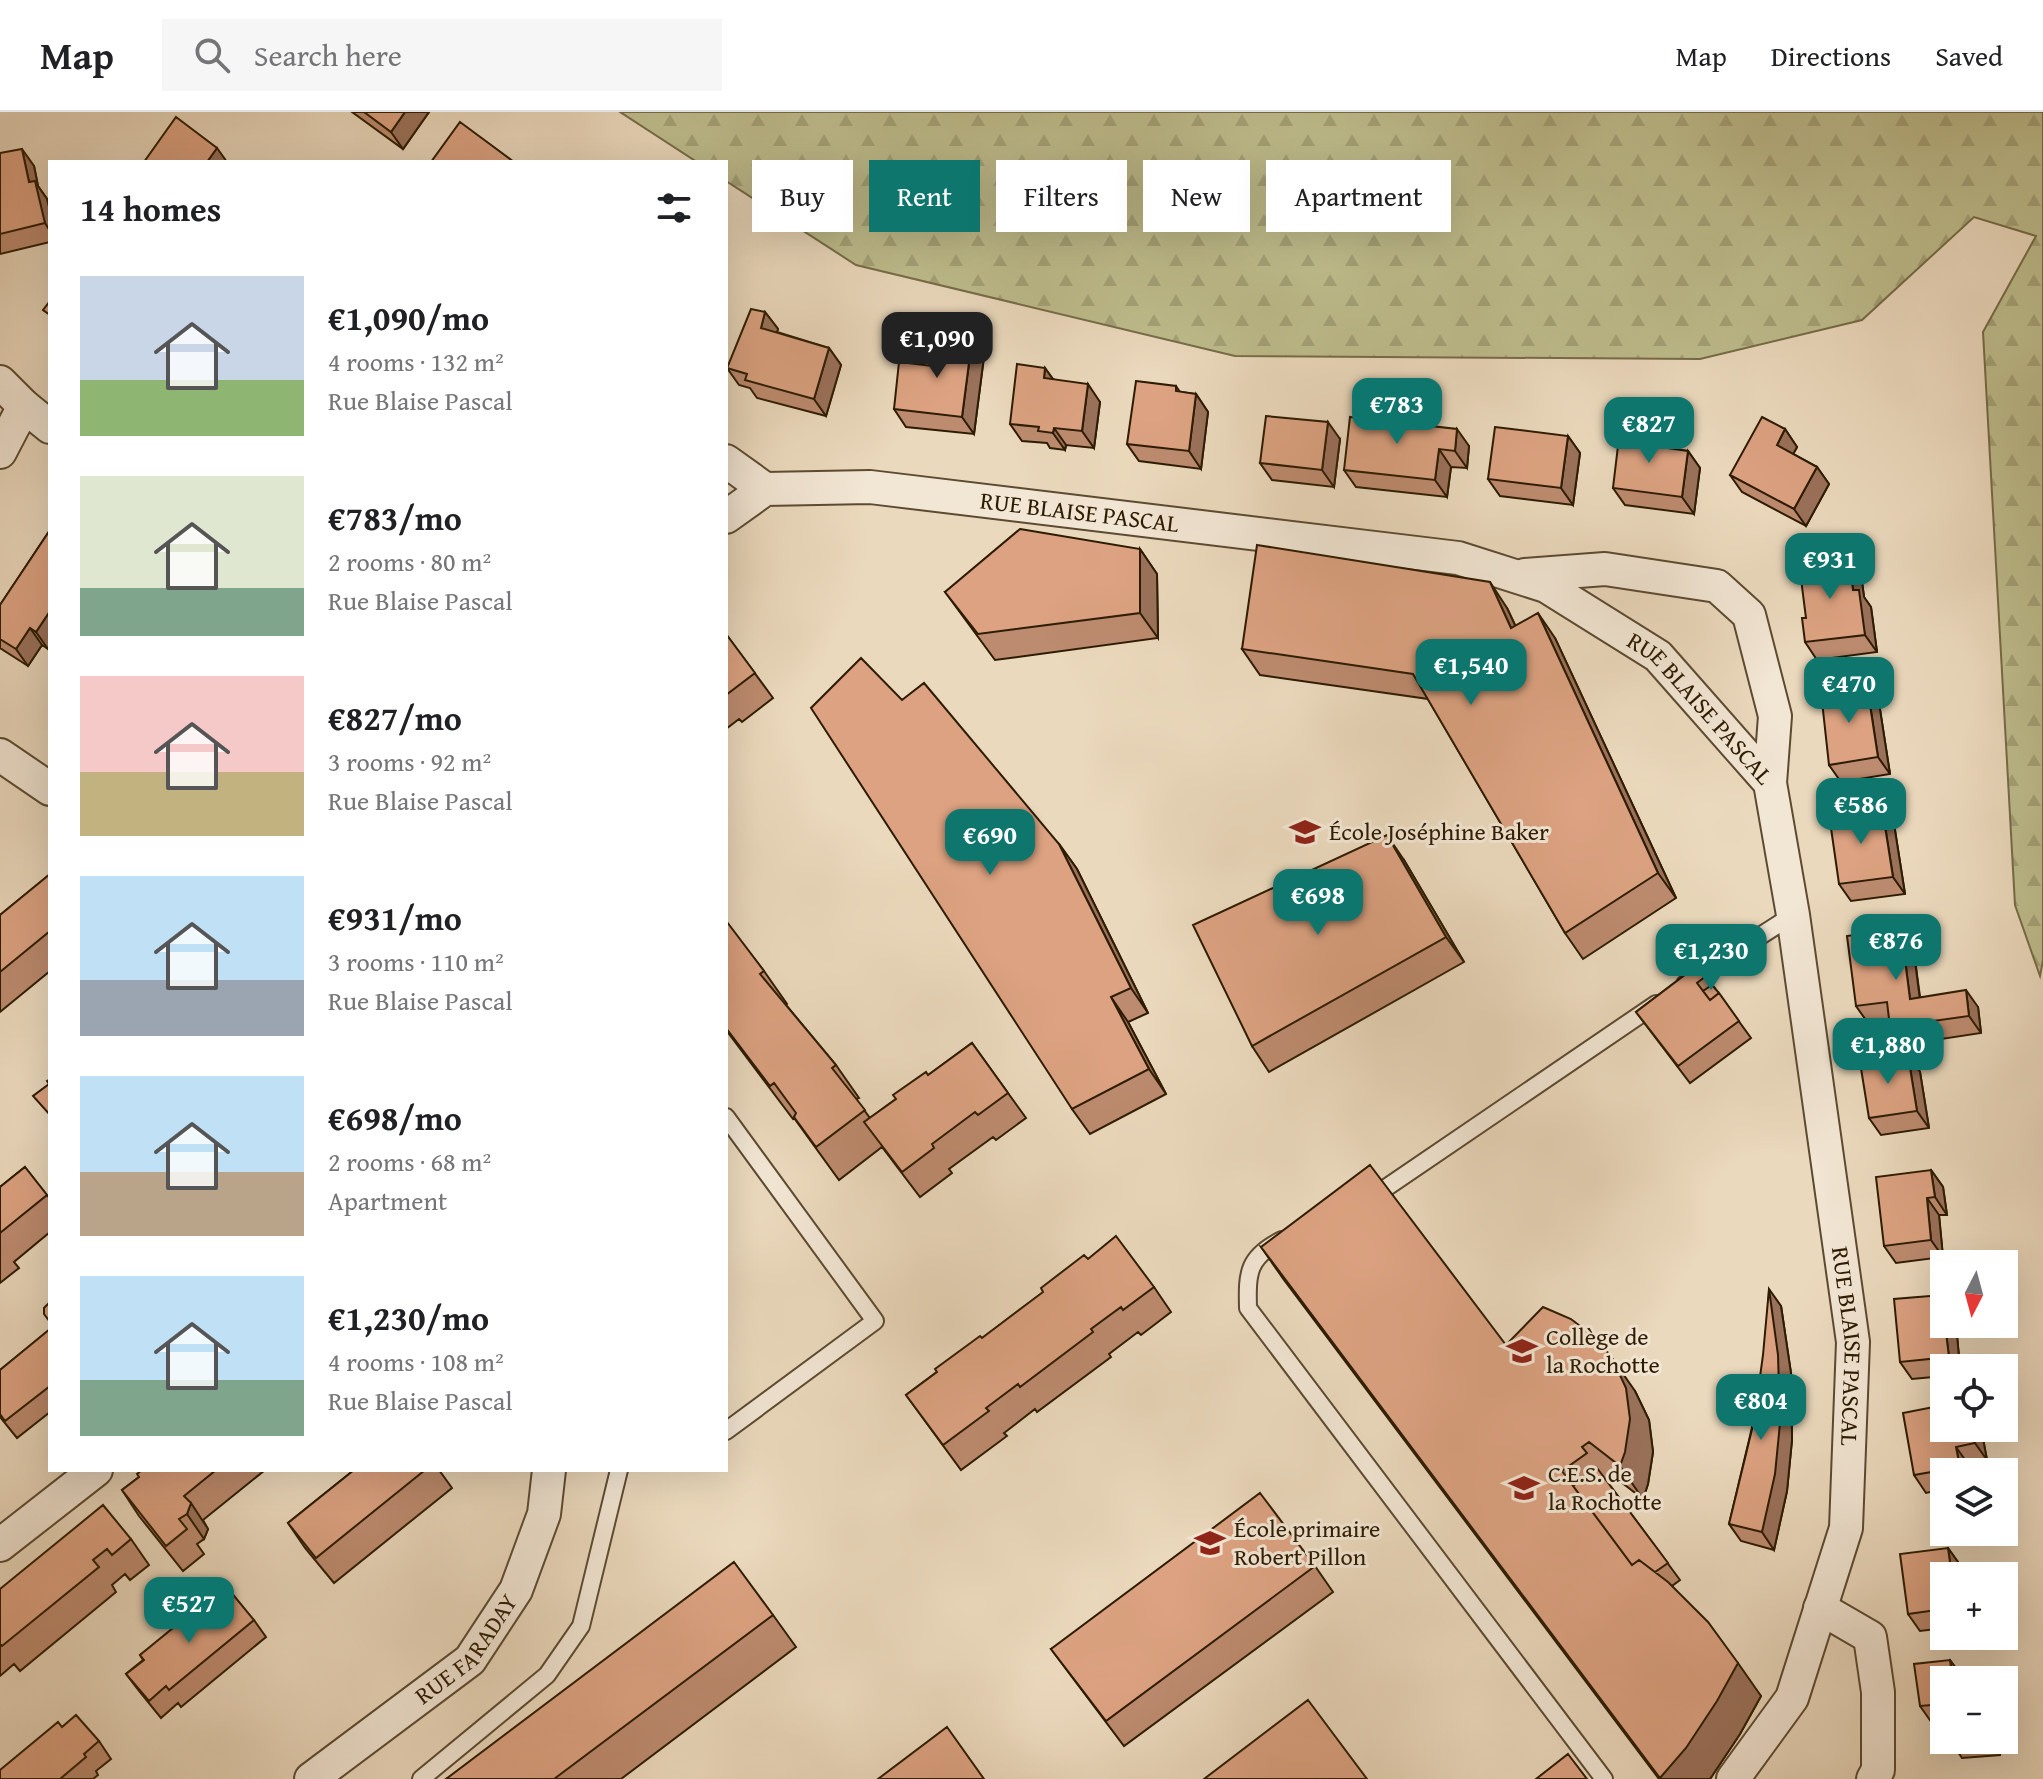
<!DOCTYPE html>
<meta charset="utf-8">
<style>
body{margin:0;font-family:"Gentium Book Plus",serif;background:#f6f6f6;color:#202124;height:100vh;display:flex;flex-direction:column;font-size:30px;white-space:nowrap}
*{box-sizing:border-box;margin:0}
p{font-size:26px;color:#757577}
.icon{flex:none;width:44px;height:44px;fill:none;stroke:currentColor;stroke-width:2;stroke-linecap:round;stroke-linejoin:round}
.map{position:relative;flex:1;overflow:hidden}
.sheet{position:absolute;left:48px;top:48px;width:680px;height:1312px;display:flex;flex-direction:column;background:#fff;border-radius:0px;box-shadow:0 8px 32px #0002}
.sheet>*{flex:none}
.banner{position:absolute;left:752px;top:48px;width:760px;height:72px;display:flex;gap:16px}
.needle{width:52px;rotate:186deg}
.buttons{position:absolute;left:1930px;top:1138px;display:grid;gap:16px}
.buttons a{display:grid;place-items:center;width:88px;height:88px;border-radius:0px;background:#fff;box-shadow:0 8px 32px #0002;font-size:40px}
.price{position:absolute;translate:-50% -68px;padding:0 18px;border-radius:16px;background:#0f766e;color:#fff;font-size:26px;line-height:52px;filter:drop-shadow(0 2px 4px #0008)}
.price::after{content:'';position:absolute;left:50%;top:48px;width:24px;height:18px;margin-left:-12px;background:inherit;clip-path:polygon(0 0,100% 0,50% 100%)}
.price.current{background:#222;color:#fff}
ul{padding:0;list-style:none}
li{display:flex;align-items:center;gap:24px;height:200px;padding:0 32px}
li span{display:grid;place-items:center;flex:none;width:224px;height:160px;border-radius:0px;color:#555}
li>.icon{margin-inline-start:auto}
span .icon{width:96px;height:96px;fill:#fffc;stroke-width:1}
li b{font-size:34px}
h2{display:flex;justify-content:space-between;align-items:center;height:96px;padding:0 32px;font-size:34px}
.tag{padding:0 28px;border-radius:0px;background:#fff;box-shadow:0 8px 32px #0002;font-size:28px;line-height:72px}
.tag.current{background:#0f766e;color:#fff}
header{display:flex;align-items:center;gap:48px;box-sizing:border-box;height:112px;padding:0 40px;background:#fff;border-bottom:2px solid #e0e0e0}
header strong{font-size:38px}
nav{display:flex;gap:44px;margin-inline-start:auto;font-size:28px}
.search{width:560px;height:72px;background:#f6f6f6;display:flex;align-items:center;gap:20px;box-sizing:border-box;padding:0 28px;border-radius:0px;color:#757577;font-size:30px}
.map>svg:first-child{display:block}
.forest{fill:url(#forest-firs);stroke:#766c48;stroke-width:2}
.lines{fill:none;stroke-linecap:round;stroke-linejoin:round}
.lane-casing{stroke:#5c4a31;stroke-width:20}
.street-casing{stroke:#5c4a31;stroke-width:36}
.lane{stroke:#f2e6d4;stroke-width:16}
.street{stroke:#f2e6d4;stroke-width:32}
.wall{fill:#bd8b6f;stroke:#2d1b02;stroke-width:2}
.shaded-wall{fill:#9a715a;stroke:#2d1b02;stroke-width:2}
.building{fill:#dca281;stroke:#2d1b02;stroke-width:2}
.labels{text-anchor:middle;stroke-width:6;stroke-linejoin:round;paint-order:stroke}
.street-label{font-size:24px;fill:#2d1b02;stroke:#f2e6d4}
.poi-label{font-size:24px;fill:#2d1b02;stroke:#f2e6d4;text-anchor:start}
</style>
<header>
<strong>Map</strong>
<div class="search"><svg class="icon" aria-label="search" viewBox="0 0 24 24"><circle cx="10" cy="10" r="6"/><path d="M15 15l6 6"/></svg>Search here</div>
<nav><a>Map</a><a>Directions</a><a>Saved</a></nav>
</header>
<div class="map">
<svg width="2043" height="1667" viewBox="0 0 2043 1667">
<defs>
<pattern id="forest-firs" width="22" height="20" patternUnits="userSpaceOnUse" patternTransform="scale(2)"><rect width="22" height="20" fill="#bebd8d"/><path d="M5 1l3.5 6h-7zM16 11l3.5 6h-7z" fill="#a4a278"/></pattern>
</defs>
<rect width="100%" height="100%" fill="#ebd9bd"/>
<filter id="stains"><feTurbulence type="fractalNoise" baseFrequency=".0025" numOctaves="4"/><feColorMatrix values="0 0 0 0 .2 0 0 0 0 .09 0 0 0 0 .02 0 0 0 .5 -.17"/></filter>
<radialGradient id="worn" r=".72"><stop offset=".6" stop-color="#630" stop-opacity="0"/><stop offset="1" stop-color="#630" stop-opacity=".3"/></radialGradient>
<path class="forest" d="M620 0H2043V848L2040 864 2015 793 1983 220 2036 124 1974 105 1862 208 1700 247 1235 244 856 153 726 69V50H697Z"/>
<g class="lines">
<g class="lane-casing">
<path id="lane" d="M1685 872 1793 803
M726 1005 875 1209 726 1319
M1371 1086 1656 892
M1282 1128C1248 1145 1247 1160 1248 1196L1604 1667
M421 1667 547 1563 581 1514 619 1358"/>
</g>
<g class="street-casing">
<g id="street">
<path d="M0 270 24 294 50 315"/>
<path d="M0 340 24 294"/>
<path d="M726 349 765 377"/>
<path id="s1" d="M726 405 765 377 870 375 1458 446 1546 474 1658 544 1770 671 1793 803 1853 1230 1846 1416 1792 1586 1733 1667"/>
<path d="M1525 463 1605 457 1717 474 1749 503 1775 604 1770 671"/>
<path d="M0 643 50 677"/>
<path d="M0 1433 96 1358"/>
<path d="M1820 1496 1870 1525 1878 1580V1658L1873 1667"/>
<path id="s2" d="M311 1667 470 1548 516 1478 544 1402 549 1358"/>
</g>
</g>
<use href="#lane" class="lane"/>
<use href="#street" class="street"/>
</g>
<path class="wall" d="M352 0H429L403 37Z
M0 41 34 54 38 74 47 87 50 99V130L0 142Z
M765 200 778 217 777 220 829 236 841 253 826 304 757 286 750 276 739 273 727 256Z
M985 237 974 322 906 315 894 297 941 255Z
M1045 256 1053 267 1100 290 1094 336 1066 333 1065 338 1050 336 1047 331 1022 329 1010 312Z
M1176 274 1180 280 1196 282 1208 300 1201 357 1139 349 1127 332Z
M1395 311 1431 314 1469 334 1467 356 1451 355 1447 385 1356 375 1344 358Z
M1785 317 1797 335 1793 342 1817 355 1829 372 1806 414 1742 380 1730 363Z
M1655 321 1665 336 1688 339 1700 356 1694 402 1625 393 1613 376Z
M1568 324 1580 341 1573 393 1500 384 1488 367Z
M1340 327 1334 375 1272 368 1260 351Z
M50 418 48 537 42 533 28 554 0 536V493Z
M1140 437 1157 462 1158 526 995 548 945 480Z
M1849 445 1861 462 1864 485 1871 495 1877 540 1817 548 1805 530 1806 506Z
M1507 496 1515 513 1555 526 1676 786 1583 847 1565 821 1428 587 1260 563 1242 537Z
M726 522 773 586 742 610 739 607 726 617Z
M902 588 1059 732 1077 757 1148 901 1128 910 1166 982 1090 1022 1072 997Z
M1879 591 1890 662 1841 670 1829 653Z
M1882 695 1894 712 1905 782 1851 789 1839 772Z
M1404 748 1464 850 1269 960 1252 934Z
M50 762V859L0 900V803Z
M726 811 764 859 787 892 786 893 836 953 859 986 856 987 870 1006 972 931 1026 1006 996 1028 993 1025 949 1057 952 1061 920 1085 882 1035 839 1068 794 1006 793 1007 726 918Z
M1913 833 1920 885 1978 895 1981 921 1902 933 1890 915 1889 908 1868 911 1856 894Z
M1698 853 1751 926 1690 971 1636 900Z
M1908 943 1920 960 1929 1016 1881 1023 1869 1006Z
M25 1055 50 1087V1120L14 1150 19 1156 0 1171V1075Z
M1931 1058 1943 1075 1947 1103H1939L1943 1145 1896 1151 1884 1134Z
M1261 1135 1506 1233 1635 1279 1649 1308 1653 1340 1648 1372 1643 1387 1612 1363 1606 1368 1680 1468 1672 1474 1761 1584 1740 1622 1710 1667H1659L1284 1168Z
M1088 1147 1154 1175 1171 1200 1141 1223 1138 1220 1109 1242 1111 1245 1037 1300 1035 1297 1004 1321 1007 1324 961 1358 906 1283Z
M1942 1183 1944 1185V1212H1956L1960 1256H1944V1264L1912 1267 1900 1250Z
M1781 1194 1791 1261 1792 1328 1787 1379 1774 1438 1741 1429 1729 1412Z
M50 1217V1300L17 1326 0 1305V1258Z
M1944 1316H1981L1987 1348 1968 1352 1969 1360H1944V1377L1926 1381 1914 1363Z
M142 1358H265L203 1408 208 1417 204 1427 197 1432 204 1442 183 1459 139 1404 122 1378 139 1365Z
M354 1358H439L452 1376 334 1471 305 1436 288 1411Z
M131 1427 149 1453 130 1468 125 1462 112 1473 116 1480 20 1559 14 1552 0 1564V1477Z
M1948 1436 1960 1453 1962 1464H1944V1516L1920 1519 1908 1502Z
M1315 1454 1333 1480 1124 1634 1051 1537Z
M211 1496 254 1508 266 1525 181 1595 178 1591 161 1606 139 1579 126 1562 143 1548 140 1543Z
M773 1503 796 1535 621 1667H446Z
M1950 1548 1956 1556 1965 1555 1970 1562 1980 1561 1985 1568H1944V1610L1932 1611 1920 1594Z
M62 1615 99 1629 111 1647 96 1659 98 1663 93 1667H0Z
M1950 1628H1998L2000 1643 1962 1646Z"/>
<path class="shaded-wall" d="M405 0H429L403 37 391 20Z
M217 36 227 50H207Z
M22 37 34 54 38 74 47 87 50 99V119L45 111 29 70Z
M765 200 778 217 773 233 761 216Z
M973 220 985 237 974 322 962 305Z
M829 236 841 253 826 304 814 287Z
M1045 256 1057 273 1044 266Z
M1088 272 1100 290 1094 336 1082 319Z
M1196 282 1208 300 1201 357 1189 339Z
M1423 302 1435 320 1422 313Z
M1328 310 1340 327 1334 375 1322 358Z
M1054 316 1066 333 1065 338 1053 321Z
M1457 317 1469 334 1467 356 1455 339Z
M1785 317 1797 335 1789 350 1777 333Z
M1655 321 1667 338 1653 334Z
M1568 324 1580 341 1573 393 1561 376Z
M1439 337 1451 355 1447 385 1435 368Z
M1688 339 1700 356 1694 402 1682 385Z
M1817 355 1829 372 1806 414 1794 397Z
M1140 437 1157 462 1158 526 1140 501Z
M1849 445 1861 462 1864 485 1871 495 1877 540 1865 523 1853 478Z
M1490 470 1507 496 1528 541 1511 516Z
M50 499V535L48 537 36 520Z
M1538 501 1555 526 1676 786 1658 761Z
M30 516 42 533 28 554 16 537Z
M1867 573 1879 591 1890 662 1878 645Z
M1882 695 1894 712 1905 782 1893 765Z
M1387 723 1404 748 1464 850 1446 825Z
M1059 732 1077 757 1148 901 1131 876Z
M1901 816 1913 833 1922 904 1910 887Z
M1966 878 1978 895 1981 921 1969 904Z
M1111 885 1128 910 1166 982 1149 957Z
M1908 943 1920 960 1929 1016 1917 999Z
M1931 1058 1943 1075 1947 1103 1935 1085Z
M1927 1086 1939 1103 1943 1145 1931 1128Z
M1769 1177 1781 1194 1791 1261 1792 1328 1787 1379 1774 1438 1762 1420Z
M1945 1212H1956L1960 1256H1957L1949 1245Z
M1612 1246 1635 1279 1649 1308 1653 1340 1648 1372 1643 1387 1620 1354Z
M1972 1316H1981L1987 1348 1975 1331Z
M1956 1335 1968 1352 1969 1360H1963L1960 1355Z
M191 1391 208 1417 204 1427 187 1402Z
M1948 1436 1960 1453 1962 1464H1952Z
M1950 1548 1962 1565 1952 1563Z
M1738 1551 1761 1584 1740 1622 1710 1667H1661L1660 1666Z
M1990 1628H1998L2000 1643Z"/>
<path class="building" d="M364 0H405L391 20Z
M176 5 217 36 207 50H144Z
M460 10 514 50H431Z
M22 37 29 70 35 69 45 111 0 122V41Z
M50 189V203L43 198Z
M751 197 765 200 761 216 829 236 814 287 745 268 747 262 727 256Z
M947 216 973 220 962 305 894 297 899 250 941 255Z
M1017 252 1045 256 1044 266 1088 272 1082 319 1054 316 1053 321 1038 319 1039 315 1010 312Z
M1136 269 1176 274V279L1196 282 1189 339 1127 332Z
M1397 300 1423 302 1422 313 1457 317 1455 339 1439 337 1435 368 1344 358 1350 305 1395 311Z
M1266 304 1328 310 1322 358 1260 351Z
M1762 305 1785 317 1777 333 1817 355 1794 397 1730 363Z
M1495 315 1568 324 1561 376 1488 367Z
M1620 317 1655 321 1653 334 1688 339 1682 385 1613 376Z
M1020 417 1140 437V501L978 522 945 480Z
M50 418V499L36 520 30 516 16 537 0 527V493Z
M1257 433 1490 470 1511 516 1538 501 1658 761 1565 821 1413 562 1242 537Z
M1849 445 1853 478H1859L1865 523 1805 530 1802 506H1806L1799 451Z
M726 522 755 561 726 583Z
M861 546 902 588 924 571 1059 732 1131 876 1111 885 1149 957 1072 997 811 596Z
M1867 573 1878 645 1829 653 1821 580Z
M1882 695 1893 765 1839 772 1829 702Z
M1387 723 1446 825 1252 934 1193 813Z
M50 762V819L0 860V803Z
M727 810 764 859 760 862 836 953 832 956 865 998 816 1035 794 1005 796 1001 774 971 770 974 726 916Z
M1901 816 1910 887 1966 878 1969 904 1890 915 1887 890 1856 894 1847 824Z
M1698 853 1706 864 1697 871 1710 888 1719 881 1739 909 1678 954 1636 900Z
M1712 873 1719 881 1710 888 1703 879Z
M972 931 1008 981 978 1003 975 1000 932 1032 934 1036 902 1060 864 1010 896 987 893 983 926 960 928 963Z
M1908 943 1917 999 1869 1006 1860 950Z
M50 967V1003L33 984 49 972 47 969Z
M1370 1053 1506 1233 1543 1195 1571 1207 1598 1228 1612 1246 1626 1276 1630 1307 1625 1340 1620 1354 1589 1330 1582 1335 1587 1341 1562 1359 1632 1453 1639 1448 1668 1470 1708 1510 1738 1551 1717 1589 1686 1636 1660 1666 1261 1135Z
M25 1055 47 1083 0 1121V1075Z
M1931 1058 1935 1085 1927 1086 1931 1128 1884 1134 1876 1065Z
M1116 1124 1154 1175 1123 1198 1121 1195 1091 1217 1093 1220 1020 1275 1018 1272 986 1296 989 1299 943 1333 906 1283 937 1260 935 1257 980 1224 982 1226 1043 1180 1041 1176 1084 1143 1088 1147Z
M1769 1177 1778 1243 1780 1311 1775 1362 1762 1420 1729 1412 1754 1309 1763 1243Z
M1942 1183 1944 1212H1945L1949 1245 1900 1250 1894 1187Z
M50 1190V1210L44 1202V1196Z
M50 1217V1274L5 1309 0 1302V1258Z
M1944 1293V1316H1972L1975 1331 1956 1335 1960 1355 1914 1363 1903 1301Z
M1597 1356 1668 1451 1655 1460 1639 1448 1632 1453 1573 1374Z
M142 1358H216L184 1384 191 1391 187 1402 179 1407 187 1417 166 1434 122 1378 139 1365 137 1362Z
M354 1358H425L316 1446 288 1411Z
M1260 1381 1315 1454 1106 1609 1051 1537Z
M103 1393 131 1427 112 1443 107 1437 93 1448 99 1455 2 1534 0 1532V1477Z
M1948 1436 1952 1464H1944V1497L1908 1502 1900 1442Z
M734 1450 773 1503 554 1667H446Z
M230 1479 254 1508 169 1578 166 1574 149 1589 126 1562 144 1548 140 1543 206 1489 211 1496Z
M1950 1548 1952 1563 1980 1561 1981 1568H1944V1592L1920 1594 1914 1552Z
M1965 1555 1966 1562 1957 1563 1956 1556Z
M1308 1588 1367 1667H1204Z
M76 1603 99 1629 84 1642 86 1645 60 1667H0V1658L58 1610 62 1615Z
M947 1615 984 1667H878Z
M1568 1642 1587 1667H1536Z"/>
<defs>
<g id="school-bare" transform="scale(2.4)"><path d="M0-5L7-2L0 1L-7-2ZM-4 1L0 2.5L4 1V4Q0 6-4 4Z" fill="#8f2418" stroke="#f2e6d4" stroke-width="2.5" paint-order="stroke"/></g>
</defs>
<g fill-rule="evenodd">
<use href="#school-bare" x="1305" y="720"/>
<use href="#school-bare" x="1522" y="1239"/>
<use href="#school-bare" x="1524" y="1376"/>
<use href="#school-bare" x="1210" y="1431"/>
</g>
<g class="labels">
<g class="street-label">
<text dy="8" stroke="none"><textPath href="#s1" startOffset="364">RUE BLAISE PASCAL</textPath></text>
<text dy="8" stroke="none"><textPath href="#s1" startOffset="1036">RUE BLAISE PASCAL</textPath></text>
<text dy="8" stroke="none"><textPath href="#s1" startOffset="1708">RUE BLAISE PASCAL</textPath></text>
<text dy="8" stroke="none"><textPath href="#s2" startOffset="204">RUE FARADAY</textPath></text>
</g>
<g class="poi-label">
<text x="1329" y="728">École Joséphine Baker</text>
<text x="1546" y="1233">Collège de<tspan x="1546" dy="28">la Rochotte</tspan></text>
<text x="1548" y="1370">C.E.S. de<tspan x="1548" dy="28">la Rochotte</tspan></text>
<text x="1234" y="1425">École primaire<tspan x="1234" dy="28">Robert Pillon</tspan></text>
</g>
</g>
<rect width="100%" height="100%" filter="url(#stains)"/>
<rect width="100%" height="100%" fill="url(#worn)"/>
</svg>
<div class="buttons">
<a><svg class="needle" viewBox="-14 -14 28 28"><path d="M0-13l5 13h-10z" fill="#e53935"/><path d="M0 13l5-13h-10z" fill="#757577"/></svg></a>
<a><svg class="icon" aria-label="locate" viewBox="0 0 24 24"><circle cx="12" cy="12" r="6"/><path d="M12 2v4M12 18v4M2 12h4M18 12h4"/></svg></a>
<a><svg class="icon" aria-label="layers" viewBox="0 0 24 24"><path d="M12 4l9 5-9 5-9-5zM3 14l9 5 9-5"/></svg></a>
<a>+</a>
<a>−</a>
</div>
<b class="price current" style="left:937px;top:268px">€1,090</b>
<b class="price" style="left:1397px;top:334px">€783</b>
<b class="price" style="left:1649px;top:353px">€827</b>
<b class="price" style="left:1830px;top:489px">€931</b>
<b class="price" style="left:1471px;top:595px">€1,540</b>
<b class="price" style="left:1849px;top:613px">€470</b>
<b class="price" style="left:1861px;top:734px">€586</b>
<b class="price" style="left:990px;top:765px">€690</b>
<b class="price" style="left:1318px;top:825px">€698</b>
<b class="price" style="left:1896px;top:870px">€876</b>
<b class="price" style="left:1711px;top:880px">€1,230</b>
<b class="price" style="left:1888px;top:974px">€1,880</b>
<b class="price" style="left:1761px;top:1330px">€804</b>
<b class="price" style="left:189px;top:1533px">€527</b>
<div class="banner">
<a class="tag">Buy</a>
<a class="tag current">Rent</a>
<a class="tag">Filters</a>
<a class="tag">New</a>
<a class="tag">Apartment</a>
</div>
<section class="sheet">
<h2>14 homes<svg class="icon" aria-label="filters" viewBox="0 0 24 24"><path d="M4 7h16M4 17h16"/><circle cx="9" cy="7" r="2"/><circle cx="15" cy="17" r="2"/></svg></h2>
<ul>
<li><span style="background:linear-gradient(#c9d6e8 65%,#8fb573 0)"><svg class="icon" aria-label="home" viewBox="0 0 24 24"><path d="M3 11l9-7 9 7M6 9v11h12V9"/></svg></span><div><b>€1,090/mo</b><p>4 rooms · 132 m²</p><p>Rue Blaise Pascal</p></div></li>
<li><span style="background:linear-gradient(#dfe7d0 70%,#7fa58c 0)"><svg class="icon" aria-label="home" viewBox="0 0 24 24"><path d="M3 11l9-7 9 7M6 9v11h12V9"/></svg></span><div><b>€783/mo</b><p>2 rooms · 80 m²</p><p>Rue Blaise Pascal</p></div></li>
<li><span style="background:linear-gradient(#f6c9c9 60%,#c2b280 0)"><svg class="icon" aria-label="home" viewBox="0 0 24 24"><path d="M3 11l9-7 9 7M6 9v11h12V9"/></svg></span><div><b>€827/mo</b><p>3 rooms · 92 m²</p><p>Rue Blaise Pascal</p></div></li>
<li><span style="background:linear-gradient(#bfe0f5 65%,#9aa5b1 0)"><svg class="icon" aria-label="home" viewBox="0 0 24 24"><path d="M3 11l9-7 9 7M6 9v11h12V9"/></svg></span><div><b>€931/mo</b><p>3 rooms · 110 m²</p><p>Rue Blaise Pascal</p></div></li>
<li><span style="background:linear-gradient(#bfe0f5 60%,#b9a48a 0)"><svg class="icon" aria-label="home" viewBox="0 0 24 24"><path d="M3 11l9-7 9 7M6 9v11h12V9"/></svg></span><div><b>€698/mo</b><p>2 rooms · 68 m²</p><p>Apartment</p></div></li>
<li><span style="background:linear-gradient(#bfe0f5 65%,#7fa58c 0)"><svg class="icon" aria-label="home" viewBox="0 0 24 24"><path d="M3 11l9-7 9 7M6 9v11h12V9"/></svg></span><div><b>€1,230/mo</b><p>4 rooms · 108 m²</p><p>Rue Blaise Pascal</p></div></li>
</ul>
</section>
</div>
